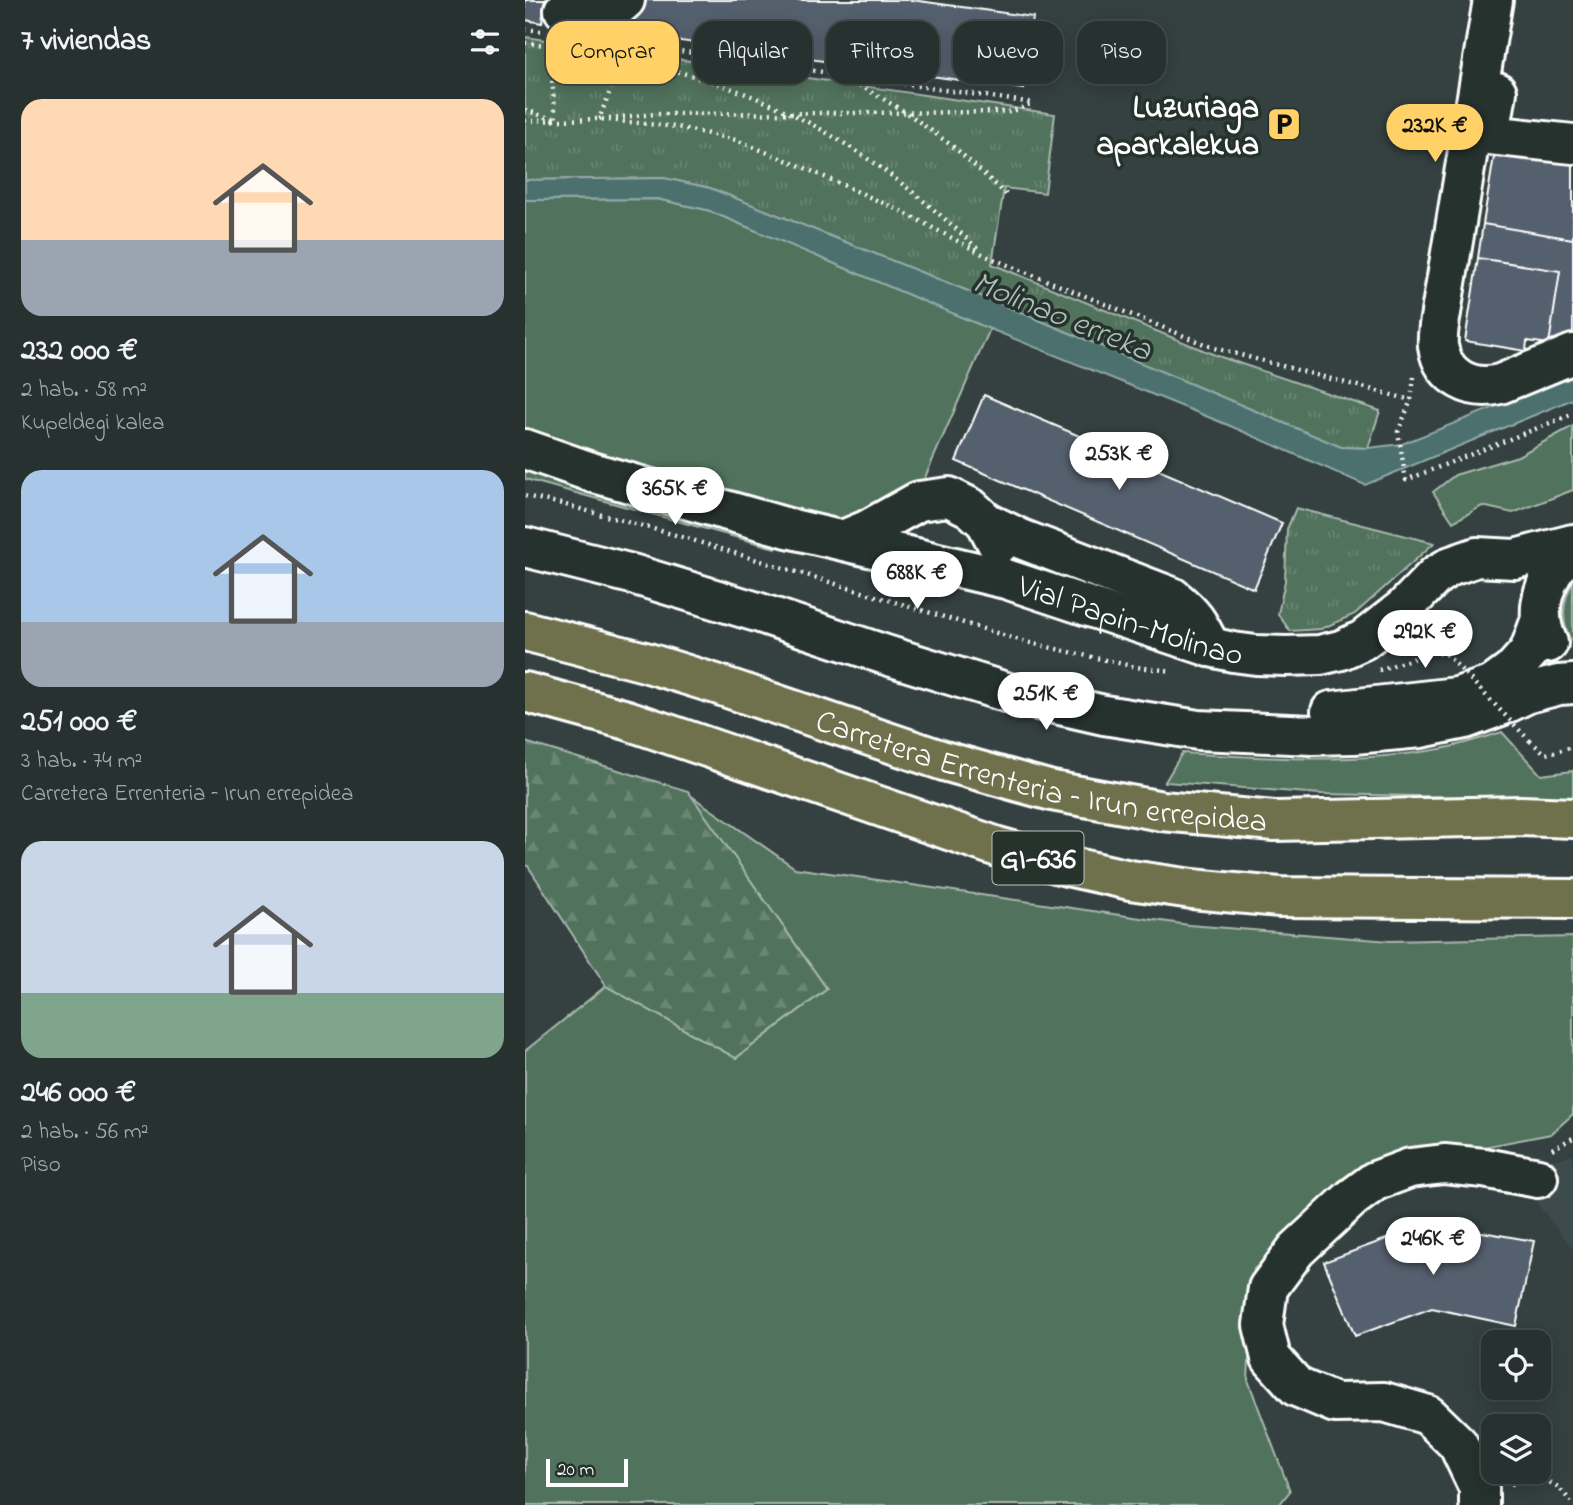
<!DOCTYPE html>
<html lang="es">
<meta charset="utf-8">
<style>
body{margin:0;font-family:"Indie Flower",sans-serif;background:#2f3938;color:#f1f3f6;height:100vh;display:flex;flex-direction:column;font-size:26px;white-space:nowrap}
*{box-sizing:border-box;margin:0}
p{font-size:23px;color:#a4a9ab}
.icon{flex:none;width:38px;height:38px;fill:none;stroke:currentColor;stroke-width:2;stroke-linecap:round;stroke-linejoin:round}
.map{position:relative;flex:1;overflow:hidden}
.drawer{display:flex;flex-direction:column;background:#273130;width:525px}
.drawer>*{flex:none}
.hud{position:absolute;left:21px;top:21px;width:665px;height:63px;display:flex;gap:14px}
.controls{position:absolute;left:956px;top:1330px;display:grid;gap:14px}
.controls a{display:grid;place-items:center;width:70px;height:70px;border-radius:14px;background:#273130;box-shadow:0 4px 18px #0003,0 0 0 2px #434c4c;font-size:35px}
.scale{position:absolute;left:21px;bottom:18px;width:82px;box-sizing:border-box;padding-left:7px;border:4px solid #fff;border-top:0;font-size:19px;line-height:24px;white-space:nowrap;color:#fff;-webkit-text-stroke:5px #26332d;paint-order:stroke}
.price{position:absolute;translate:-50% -60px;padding:0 16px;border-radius:24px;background:#fff;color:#222;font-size:23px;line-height:46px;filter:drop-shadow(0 2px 4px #0008)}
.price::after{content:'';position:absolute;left:50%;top:42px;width:21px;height:16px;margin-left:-10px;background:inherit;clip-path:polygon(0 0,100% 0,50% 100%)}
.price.on{background:#ffd166;color:#111}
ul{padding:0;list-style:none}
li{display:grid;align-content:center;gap:14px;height:371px;padding:0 21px}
li span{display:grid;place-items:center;height:217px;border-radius:21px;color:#555}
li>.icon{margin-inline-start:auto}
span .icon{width:126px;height:126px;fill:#fffc;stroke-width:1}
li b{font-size:30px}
h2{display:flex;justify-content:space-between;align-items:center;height:84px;padding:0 21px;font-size:30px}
.tag{padding:0 24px;border-radius:21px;background:#273130;box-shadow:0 4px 18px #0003,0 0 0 2px #434c4c;font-size:24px;line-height:63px}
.tag.on{background:#ffd166;color:#111}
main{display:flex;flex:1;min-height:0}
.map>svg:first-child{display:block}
.built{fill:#3e4b4e}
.grass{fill:#51725c;stroke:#a8b8ae;stroke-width:2}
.forest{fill:url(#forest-firs);stroke:#a8b8ae;stroke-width:2}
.park{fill:url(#park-tufts);stroke:#a8b8ae;stroke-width:2}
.water{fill:#4b706e;stroke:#93a9a8;stroke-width:2}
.building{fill:#54616e;stroke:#fff;stroke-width:2}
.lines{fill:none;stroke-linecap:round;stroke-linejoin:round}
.minor-casing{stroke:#fff;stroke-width:44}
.major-casing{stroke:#fff;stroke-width:44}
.path{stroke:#fff;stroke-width:4.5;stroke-dasharray:2 5;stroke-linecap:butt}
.minor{stroke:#26332d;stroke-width:38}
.major{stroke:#6e714b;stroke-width:38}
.path-bridge{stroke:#fff;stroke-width:4.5;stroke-dasharray:2 5;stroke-linecap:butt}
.labels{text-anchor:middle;stroke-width:7;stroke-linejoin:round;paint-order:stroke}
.shield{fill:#26332d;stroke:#bec2c0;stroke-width:2}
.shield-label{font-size:30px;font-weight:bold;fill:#fff}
.poi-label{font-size:32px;font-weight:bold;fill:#fff;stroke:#26332d;text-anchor:end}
.street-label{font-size:32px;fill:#fff;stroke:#26332d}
.water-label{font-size:33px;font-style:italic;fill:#aebfbe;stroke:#26332d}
</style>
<main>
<section class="drawer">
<h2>7 viviendas<svg class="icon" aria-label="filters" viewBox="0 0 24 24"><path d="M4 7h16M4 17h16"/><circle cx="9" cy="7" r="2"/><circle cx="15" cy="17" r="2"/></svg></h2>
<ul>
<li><span style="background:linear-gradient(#ffd9b3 65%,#9aa5b1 0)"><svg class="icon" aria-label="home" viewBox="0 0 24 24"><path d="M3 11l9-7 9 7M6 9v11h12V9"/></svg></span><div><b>232 000 €</b><p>2 hab. · 58 m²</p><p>Kupeldegi kalea</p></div></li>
<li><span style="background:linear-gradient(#a9c7e8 70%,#9aa5b1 0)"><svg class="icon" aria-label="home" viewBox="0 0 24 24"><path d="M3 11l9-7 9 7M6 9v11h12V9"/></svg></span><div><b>251 000 €</b><p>3 hab. · 74 m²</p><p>Carretera Errenteria – Irun errepidea</p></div></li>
<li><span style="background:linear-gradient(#c9d6e8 70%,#7fa58c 0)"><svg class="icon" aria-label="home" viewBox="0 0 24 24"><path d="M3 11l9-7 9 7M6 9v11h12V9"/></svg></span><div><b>246 000 €</b><p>2 hab. · 56 m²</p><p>Piso</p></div></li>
</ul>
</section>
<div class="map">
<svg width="1048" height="1505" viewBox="0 0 1048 1505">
<defs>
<pattern id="forest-firs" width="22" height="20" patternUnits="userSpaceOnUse" patternTransform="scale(1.75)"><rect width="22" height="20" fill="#51725c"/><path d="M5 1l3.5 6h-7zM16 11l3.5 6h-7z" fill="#6b8774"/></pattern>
<pattern id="park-tufts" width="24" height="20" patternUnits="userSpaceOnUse" patternTransform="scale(1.75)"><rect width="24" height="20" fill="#51725c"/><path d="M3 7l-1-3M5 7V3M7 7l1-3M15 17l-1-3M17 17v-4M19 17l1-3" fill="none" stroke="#6b8774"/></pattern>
</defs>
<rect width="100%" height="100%" fill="#344140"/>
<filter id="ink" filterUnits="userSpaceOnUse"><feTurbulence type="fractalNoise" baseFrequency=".0143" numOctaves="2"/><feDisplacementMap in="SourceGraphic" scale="14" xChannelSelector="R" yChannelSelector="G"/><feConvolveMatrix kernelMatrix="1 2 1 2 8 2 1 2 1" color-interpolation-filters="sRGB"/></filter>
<g filter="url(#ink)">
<path class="built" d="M1048 1155V1249L1007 1197 1019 1162Z"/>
<path class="grass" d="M132 199 182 210 465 329 388 505 250 548 0 479V200Z
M1048 426V490L988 513 957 506 928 522 908 492 930 475 993 456Z
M1048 582V643C1035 624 1037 601 1048 582Z
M977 732 1016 775 1048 771V799L796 794 640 782 657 753C743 758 830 764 915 749 936 745 957 738 977 732Z
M165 795 270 868 664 925 865 941 1048 937V1114L1026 1134 839 1170 729 1269 723 1380 765 1491 754 1505H0V1051L81 986 211 1058 302 989Z"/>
<path class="forest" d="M0 742 163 791 302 989 211 1058 81 986 3 866 0 865Z"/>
<path class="park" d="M0 37 530 114 520 193 479 188 467 264 690 355 855 411 843 448 816 447 473 303 185 188 139 178 0 180Z
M771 508 909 543 830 614 796 629 765 631 753 614 760 581 762 529Z"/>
<path class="water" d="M139 178 185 188 473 303 816 447 843 448 877 444 1048 376V399L840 485 703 425 465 329 182 210 132 199 0 200V180Z"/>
<path class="building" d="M0 0H20L17 23 0 20Z
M110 0H387L508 17 499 89 105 34Z
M971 144 1048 156V239L958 224Z
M958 224 1048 239V335L1024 344 1035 271 953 258Z
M953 258 1035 271 1024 344 1002 341 1001 351 940 341Z
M459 395 757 523 729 589 431 461Z
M917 1225 1009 1241 991 1326 907 1308 830 1336 799 1262 891 1228Z"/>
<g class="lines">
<g class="minor-casing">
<g id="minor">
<path d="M968 0 916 313C914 324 912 335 913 346 918 378 947 391 975 384L1048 354"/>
<path d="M39 10 84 14 100 0"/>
<path d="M972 92 965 135 1048 144"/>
<path id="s1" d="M0 449 66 472 263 528 481 579 685 647 708 652 731 655 761 656 795 655 816 650 838 640 879 608 911 575 926 566 952 557 990 559 1048 544"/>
<path d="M461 522 496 539 647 597C669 615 673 622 685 647"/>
<path d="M318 540 342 530 394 501 424 497 446 508 461 522 473 545"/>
<path d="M0 547 107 574 232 612 361 655 487 694 579 715 673 730 787 735 829 734 896 728 940 719 978 705 1003 693 1034 685 1048 684"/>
<path d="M1023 643C1006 608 1021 573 1048 548"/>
<path d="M806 711 932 697 968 685 987 671 1004 652 1016 619"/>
<path d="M954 1505V1488L933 1444 903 1415 859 1402 810 1403 772 1387 746 1358 738 1325 743 1288 771 1250 827 1198 850 1181 885 1168 919 1164 959 1168 1013 1178"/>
</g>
</g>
<g class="major-casing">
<g id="major">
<path id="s2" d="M0 631 120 662 191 684 419 761 494 782 527 791 637 811 749 821 996 816 1048 818"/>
<path d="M0 692 102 720 173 744 473 847 542 866 605 880 667 889 755 897 1048 899"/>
</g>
</g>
<path class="path" d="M0 29 16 31
M0 43 23 45
M101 43 508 103
M98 58C155 71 212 87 265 113 336 148 398 197 455 251
M322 78 382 113 430 148 484 197
M0 110 31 120 23 38
M76 118 74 119 98 58 101 43
M84 118 132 114 486 112 508 103
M0 121 74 119 152 127 211 140 273 165 376 211 461 256 689 348 886 400
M889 377 886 400 873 432 881 480 1048 414
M0 496 37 504 154 536 501 642 611 667 647 671
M854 670 908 652 921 654
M1005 741 1021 754 1048 747
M1027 1149 1048 1138
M986 1485C998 1470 1019 1478 1033 1487 1039 1492 1043 1499 1048 1505"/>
<use href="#minor" class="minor"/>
<use href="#major" class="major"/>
<path class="path-bridge" d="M921 654 1005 741"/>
</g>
</g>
<defs>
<g id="parking-square" transform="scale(1.75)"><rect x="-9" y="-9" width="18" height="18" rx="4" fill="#ffd166" stroke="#26332d"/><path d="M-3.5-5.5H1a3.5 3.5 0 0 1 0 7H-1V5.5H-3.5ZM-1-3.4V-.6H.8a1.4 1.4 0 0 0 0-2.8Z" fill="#111"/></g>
</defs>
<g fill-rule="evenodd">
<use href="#parking-square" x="759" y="124"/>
</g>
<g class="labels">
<rect class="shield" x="467.5" y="831.5" width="91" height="53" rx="5"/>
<g class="shield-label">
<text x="513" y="868">GI-636</text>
</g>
<g class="poi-label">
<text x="734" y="117">Luzuriaga<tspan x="734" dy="37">aparkalekua</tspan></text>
</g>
<g class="street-label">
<text dy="11" stroke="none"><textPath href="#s1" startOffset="630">Vial Papin-Molinao</textPath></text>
<text dy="11" stroke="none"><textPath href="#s2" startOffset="537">Carretera Errenteria – Irun errepidea</textPath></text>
</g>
<g class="water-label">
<text transform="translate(538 314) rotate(22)" y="12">Molinao erreka</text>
</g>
</g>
</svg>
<div class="controls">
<a><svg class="icon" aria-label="locate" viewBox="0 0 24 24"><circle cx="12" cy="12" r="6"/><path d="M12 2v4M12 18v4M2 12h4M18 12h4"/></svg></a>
<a><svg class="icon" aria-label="layers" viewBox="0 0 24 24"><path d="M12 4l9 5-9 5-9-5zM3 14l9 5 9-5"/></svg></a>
</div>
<div class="scale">20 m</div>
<b class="price on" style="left:910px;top:164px">232K €</b>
<b class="price" style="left:594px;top:492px">253K €</b>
<b class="price" style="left:150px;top:527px">365K €</b>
<b class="price" style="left:392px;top:611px">688K €</b>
<b class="price" style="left:900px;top:670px">292K €</b>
<b class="price" style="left:521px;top:732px">251K €</b>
<b class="price" style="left:908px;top:1277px">246K €</b>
<div class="hud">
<a class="tag on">Comprar</a>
<a class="tag">Alquilar</a>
<a class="tag">Filtros</a>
<a class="tag">Nuevo</a>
<a class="tag">Piso</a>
</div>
</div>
</main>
